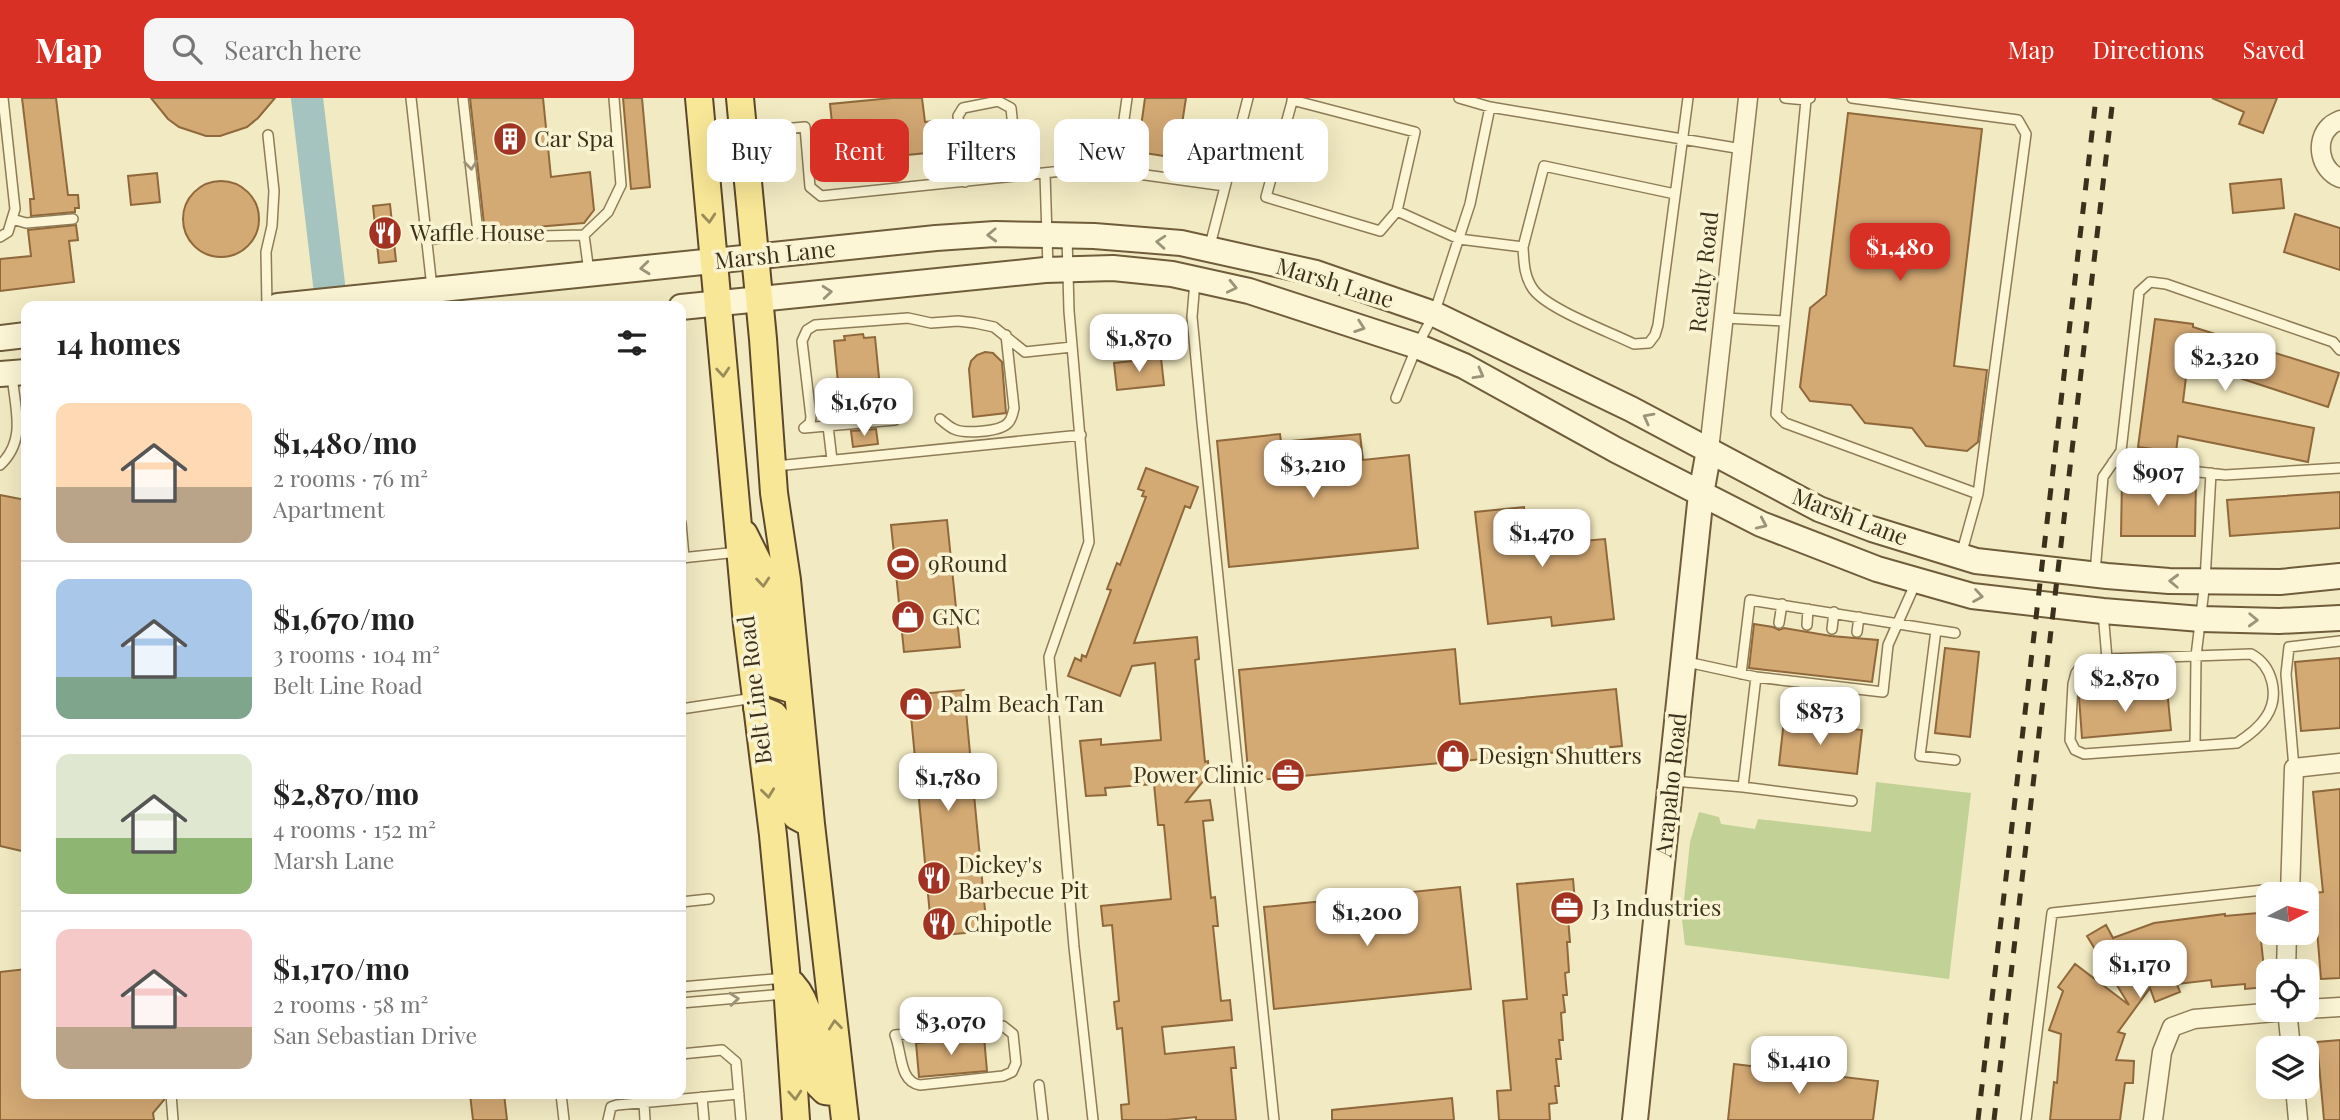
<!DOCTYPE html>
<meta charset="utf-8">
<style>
body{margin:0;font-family:"Playfair Display",serif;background:#f6f6f6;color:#222;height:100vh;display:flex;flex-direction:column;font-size:26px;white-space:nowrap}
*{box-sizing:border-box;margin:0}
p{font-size:23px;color:#767676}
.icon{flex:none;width:38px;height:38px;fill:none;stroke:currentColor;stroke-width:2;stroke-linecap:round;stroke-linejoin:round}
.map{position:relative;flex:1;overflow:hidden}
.details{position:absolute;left:21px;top:203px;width:665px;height:798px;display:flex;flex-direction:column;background:#fff;border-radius:14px;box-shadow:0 7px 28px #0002}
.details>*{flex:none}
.guide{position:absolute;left:707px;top:21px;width:665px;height:63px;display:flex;gap:14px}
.needle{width:46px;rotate:84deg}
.buttons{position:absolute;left:2256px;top:784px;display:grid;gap:14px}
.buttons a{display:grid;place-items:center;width:63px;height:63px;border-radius:14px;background:#fff;box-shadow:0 7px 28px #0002;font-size:35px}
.price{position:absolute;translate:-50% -60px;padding:0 16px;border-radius:14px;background:#fff;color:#222;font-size:23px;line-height:46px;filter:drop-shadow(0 2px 4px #0008)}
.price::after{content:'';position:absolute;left:50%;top:42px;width:21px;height:16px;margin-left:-10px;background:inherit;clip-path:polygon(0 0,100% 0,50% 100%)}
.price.on{background:#d93025;color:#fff}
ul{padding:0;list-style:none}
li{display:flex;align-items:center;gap:21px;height:175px;padding:0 35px}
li+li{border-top:2px solid #e0e0e0}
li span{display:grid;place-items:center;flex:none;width:196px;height:140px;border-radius:14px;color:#555}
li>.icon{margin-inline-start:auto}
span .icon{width:84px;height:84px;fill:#fffc;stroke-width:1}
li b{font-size:30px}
h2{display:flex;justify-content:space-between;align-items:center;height:84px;padding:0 35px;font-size:30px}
.chip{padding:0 24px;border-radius:14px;background:#fff;box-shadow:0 7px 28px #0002;font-size:24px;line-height:63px}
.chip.on{background:#d93025;color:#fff}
header{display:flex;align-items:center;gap:42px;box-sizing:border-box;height:98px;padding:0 35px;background:#d93025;color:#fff}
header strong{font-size:33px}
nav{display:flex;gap:38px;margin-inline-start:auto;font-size:24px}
.search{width:490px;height:63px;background:#f6f6f6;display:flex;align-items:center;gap:18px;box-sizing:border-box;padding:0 24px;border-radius:14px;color:#767676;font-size:26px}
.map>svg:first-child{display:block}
.green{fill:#c2d195}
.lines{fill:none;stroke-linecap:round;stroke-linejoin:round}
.river{stroke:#a5c4bf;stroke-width:32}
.building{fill:#d3a974;stroke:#8f683b;stroke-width:2}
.lane-casing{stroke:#8e7c57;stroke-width:12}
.street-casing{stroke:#8e7c57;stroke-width:21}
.secondary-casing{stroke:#6f5c3a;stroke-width:28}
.primary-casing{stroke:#5b482c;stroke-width:30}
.lane{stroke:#fcf6d6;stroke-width:9}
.street{stroke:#fcf6d6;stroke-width:18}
.secondary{stroke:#fcf6d6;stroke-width:24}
.primary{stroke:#f8e796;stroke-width:26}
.rail{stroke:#3c301d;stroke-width:5;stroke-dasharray:12 12;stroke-linecap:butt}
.oneway{stroke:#9c937a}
.oneway2{stroke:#9a8c5a}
.labels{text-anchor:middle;stroke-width:7;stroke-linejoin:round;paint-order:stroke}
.poi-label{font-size:23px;fill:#3c301d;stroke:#f9f3d2;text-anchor:start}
.street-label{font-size:23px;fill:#3c301d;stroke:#f9f3d2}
</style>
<header>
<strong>Map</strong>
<div class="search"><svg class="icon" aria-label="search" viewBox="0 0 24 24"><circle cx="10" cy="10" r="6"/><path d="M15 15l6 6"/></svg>Search here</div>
<nav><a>Map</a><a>Directions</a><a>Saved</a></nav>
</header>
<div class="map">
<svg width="2340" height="1022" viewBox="0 0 2340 1022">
<rect width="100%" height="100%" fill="#f2eac2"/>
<path class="green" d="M1876 684 1971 695 1949 881 1685 847 1682 822 1690 744 1699 714 1719 719 1721 726 1755 731 1758 721 1871 734Z"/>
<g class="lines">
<path class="river" d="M307 0 329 186"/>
</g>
<path class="building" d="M22 0H56L68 97H78L79 110H75V114L31 118 30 101H34Z
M151 0H275L258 20 247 29 220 38H206L179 29 168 21Z
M470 0H543L551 79 590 74 594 112 584 125 500 132 489 130 484 126Z
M623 0H642L650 89 631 91Z
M892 0H922L925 24 933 23 935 41 926 42 927 55 834 64 832 43H828L826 26 832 25 830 6Z
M1145 0H1186L1180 39 1188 40 1184 61 1131 53 1133 35 1140 36Z
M2212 0H2277L2263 35 2239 26 2244 14Z
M1848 15 1982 31 1954 268 1987 272 1978 344 1967 353 1926 348 1912 330 1865 325 1851 307 1810 303 1800 289 1810 210 1826 197Z
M157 75 160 104 131 107 128 78Z
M2281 81 2284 110 2233 115 2230 86Z
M183 121a38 38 0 1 1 76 0a38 38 0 1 1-76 0Z
M390 106 396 163 379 165 373 108Z
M2295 116 2340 130V172L2284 154Z
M76 127 78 142 69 143 74 184 0 193V161L31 158 28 132Z
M2155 221 2193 226V229L2339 275 2328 309 2188 263 2183 304 2314 330 2308 364 2178 338 2176 354 2138 349Z
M863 236 864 240 875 239 880 290 872 291 875 317 850 319 847 294 839 295 834 243 845 242 844 238Z
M985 254 993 255 1002 264 1006 315 973 319 969 271 971 263 977 257Z
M1161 260 1164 287 1117 292 1114 265Z
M876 331 878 346 853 349 851 333Z
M1280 336 1281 344 1360 336 1363 362 1409 357 1418 450 1229 469 1217 343Z
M1146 370 1198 389 1190 410 1185 408 1134 545 1197 539 1199 561 1195 562 1205 664 1208 663 1209 676 1186 704 1210 702 1213 722 1203 723 1211 800 1215 799 1218 828H1213L1221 903 1230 902 1232 922 1162 929 1165 956 1234 949 1236 970H1231L1236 1022H1196V1019L1166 1022H1122L1121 1007 1129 1006 1122 930 1117 931 1114 904 1119 903 1112 827 1103 828 1101 808 1171 801 1164 727H1158L1154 686 1105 690 1106 697 1086 698 1080 643 1101 641V647L1161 642 1155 565 1132 568 1120 598 1068 578 1075 560 1081 563 1082 557 1086 559 1111 492 1107 491 1117 465 1120 467 1146 399 1142 398 1144 393 1138 391Z
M2122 381 2196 382 2195 438H2121Z
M2340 394V430L2230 438 2227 402Z
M0 397 26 402V754L0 748Z
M1524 409 1525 419 1573 414 1575 437H1583V443L1605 441 1614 521 1552 528 1551 519 1488 526 1475 414Z
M947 422 960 549 904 554 891 427Z
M1754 526 1773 529 1779 532 1784 530 1831 538 1878 542 1872 584 1749 570Z
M1945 550 1979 554 1970 639 1935 635Z
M1455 551 1460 606 1616 591 1622 648 1249 683 1239 572Z
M2340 560V630L2301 633 2295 564Z
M2167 591 2171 632 2082 640 2079 599Z
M964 592 987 833 932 838 909 597Z
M1784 622 1862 632 1857 676 1779 667Z
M2340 691V880L2321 881 2314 795 2323 794 2313 694Z
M1573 781 1575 804H1571L1573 821H1568L1570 844H1567L1569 874 1565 875 1567 897H1563L1565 914 1561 915 1563 942H1559L1561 961H1556L1559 988H1555L1557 1005 1549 1006 1550 1022H1499L1497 993 1511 992 1503 903 1527 901 1517 786Z
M1460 789 1471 891 1274 911 1264 809Z
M2258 815 2266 889 2245 891V886L2212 889 2211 882 2177 886 2180 894 2155 904 2150 890 2118 934 2125 936 2116 962 2134 963 2133 985H2125L2120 1022H2050L2054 984 2057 985 2061 936 2049 932 2063 893 2058 889 2075 866 2129 907 2087 838 2106 827 2113 840 2154 825 2225 816V818Z
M26 871V996H164V1002L153 1015 154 1022H0V874Z
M984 939 987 973 919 979 916 945Z
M2340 942V1022H2324L2317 944Z
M1734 966 1878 983 1873 1022H1728Z
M470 996H504L507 1022H473Z
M1452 1000 1454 1022H1332V1012Z"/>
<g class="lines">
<g class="lane-casing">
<path id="lane" d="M411 0 432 190
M463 0 478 135
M1127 0 1120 50 1121 67 1131 75 1225 88
M1293 0 1266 99 1380 133 1397 113 1459 141 1523 149C1524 165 1524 178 1533 191 1547 211 1610 234 1634 246L1649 245 1655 237 1658 227 1688 0
M1459 0 1490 9
M1785 0 1806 2
M1810 0 1806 2 1776 316 1785 325 1978 396
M1852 0 2018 22 2026 36 1978 396 1961 457
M1292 2 1415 34 1397 113
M746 34 805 29 810 89 821 98 1121 67
M1045 76 1048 170
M965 84 958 18 963 10 998 3 1011 10 1018 78
M12 121 26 125 73 121
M1067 138 1069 213 1089 444 1049 559 1074 849 1093 1022
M0 139 8 134 15 111 3 0
M427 142 478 135 499 139 584 137
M1523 149 1544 68 1675 96
M1209 151 1248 0
M589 174 584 137 608 114 621 87 614 0
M1195 183 1192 219 1202 324 1274 1022
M267 208 266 154 272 128 274 93 268 37
M1724 220 1785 223
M1396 300 1417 248 1434 216 1470 106 1490 9 1742 51
M940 321C944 324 949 329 954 331 964 336 1000 334 1008 325 1012 321 1013 315 1014 310L1006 237
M828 328 832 362
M804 330 810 325 811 319 802 243 807 232 815 227 908 220 931 225 958 223 975 225 994 229 1025 254 1072 249
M804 330 895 322
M2113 364 2225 377 2340 370
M0 367C27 342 15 311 12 277
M776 368 1081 337
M681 425 684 459
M681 460 738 454
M2095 475 2103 379 2121 353 2139 194 2150 184 2166 186 2333 244 2340 252
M2103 514 2107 561 2082 567 2076 575 2073 586 2070 642 2075 652 2084 656 2237 645C2248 638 2259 630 2266 619 2280 598 2273 568 2251 556L2107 561
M1779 525 1782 506
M1807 527 1808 511
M1832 531 1834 514
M1936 532 1955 535
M1857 534 1859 519
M1687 564 1756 579 1883 594 1888 547 1916 484
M1741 576 1750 502 1936 532 1920 658 1955 662
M681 611 754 600
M2195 648 2196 558 2205 483 2211 375
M2294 670 2286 576 2289 549 2340 543
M1673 683 1743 689 1756 579
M1743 689 1852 703
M681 804 709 801
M681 889 785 880
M681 905 784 896
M994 928H1003L1013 936 1016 965 1012 974 1003 978 920 987C899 984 902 954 895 937Z
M681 956 722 952 736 964 741 1022
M1039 987 1043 1022
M171 996 173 1022
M561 996 564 1022
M702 999 704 1022
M644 1005 645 1022
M608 1022 611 1009 617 1007 739 996
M2026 1022 2052 815 2290 789"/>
</g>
<g class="street-casing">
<path id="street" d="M2340 22C2337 24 2333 25 2330 28 2314 43 2320 72 2340 80
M1709 352 1748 0
M2290 796 2294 670 2340 665
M2286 873 2287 835
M2306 911 2340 909
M2287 912 2291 950
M2295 989 2298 1022
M2153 1022 2162 954 2172 929 2194 921 2299 912"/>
</g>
<g class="secondary-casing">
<path id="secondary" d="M278 208 936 140 995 136 1048 137 1094 138 1181 145 1316 175 1434 216 1631 311 1819 411 1872 431 1976 463 2107 478 2169 483 2280 484 2340 478
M681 209 1045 172 1113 170 1172 176 1249 193 1417 248 1464 268 1616 352 1761 426 1877 471 1972 498 2103 513 2201 521 2279 523 2340 520
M0 240 26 237
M0 276 26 274
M1635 1022 1701 396 1709 352"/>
</g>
<g class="primary-casing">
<path id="primary" d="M699 0 747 527 773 737 786 872 796 1022
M740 0 763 241 774 395 787 482 811 726 845 1022
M744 436 762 472 769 560 775 586 797 593
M757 610 774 617 779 624 789 705 796 718 811 726
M792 886C815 911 814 954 818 986L825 993 842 995"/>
</g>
<use href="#lane" class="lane"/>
<use href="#street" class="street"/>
<use href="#secondary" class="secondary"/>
<use href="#primary" class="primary"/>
<path class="rail" d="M1978 1022 2096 0
M1994 1022 2113 0"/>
</g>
<defs><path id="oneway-chevron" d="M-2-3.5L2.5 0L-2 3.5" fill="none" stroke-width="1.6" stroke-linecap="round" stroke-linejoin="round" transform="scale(1.75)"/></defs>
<g class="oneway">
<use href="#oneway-chevron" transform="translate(471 67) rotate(84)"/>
<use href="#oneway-chevron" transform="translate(992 137) rotate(178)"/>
<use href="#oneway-chevron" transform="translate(1161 144) rotate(-176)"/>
<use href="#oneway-chevron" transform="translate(645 170) rotate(174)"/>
<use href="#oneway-chevron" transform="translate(1232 189) rotate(13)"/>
<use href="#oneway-chevron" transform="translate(827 194) rotate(-5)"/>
<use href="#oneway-chevron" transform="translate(1360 229) rotate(19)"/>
<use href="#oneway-chevron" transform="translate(1479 276) rotate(29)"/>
<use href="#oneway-chevron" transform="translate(1648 320) rotate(-152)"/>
<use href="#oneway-chevron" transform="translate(1762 426) rotate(24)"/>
<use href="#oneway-chevron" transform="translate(2174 483) rotate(-178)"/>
<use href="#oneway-chevron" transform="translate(1978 498) rotate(9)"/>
<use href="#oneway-chevron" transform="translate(2253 522) rotate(2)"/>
<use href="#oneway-chevron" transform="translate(734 901) rotate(-5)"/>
</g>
<g class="oneway2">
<use href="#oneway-chevron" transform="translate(709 120) rotate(85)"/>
<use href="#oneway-chevron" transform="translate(723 274) rotate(85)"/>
<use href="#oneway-chevron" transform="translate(763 484) rotate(85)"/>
<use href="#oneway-chevron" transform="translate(768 695) rotate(83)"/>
<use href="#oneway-chevron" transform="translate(835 927) rotate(-96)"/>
<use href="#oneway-chevron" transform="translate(795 997) rotate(86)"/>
</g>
<defs>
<g id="building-disc" transform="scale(1.75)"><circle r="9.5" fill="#a23222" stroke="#f9f3d2"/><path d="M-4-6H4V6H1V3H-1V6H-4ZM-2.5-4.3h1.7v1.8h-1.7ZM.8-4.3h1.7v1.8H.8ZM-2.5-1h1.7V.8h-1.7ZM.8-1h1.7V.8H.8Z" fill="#fff"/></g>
<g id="restaurant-disc" transform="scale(1.75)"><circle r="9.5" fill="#a23222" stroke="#f9f3d2"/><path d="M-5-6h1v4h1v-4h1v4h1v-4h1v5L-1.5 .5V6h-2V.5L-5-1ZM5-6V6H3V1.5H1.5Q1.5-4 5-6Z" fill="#fff"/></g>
<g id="stadium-disc" transform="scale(1.75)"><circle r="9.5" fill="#a23222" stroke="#f9f3d2"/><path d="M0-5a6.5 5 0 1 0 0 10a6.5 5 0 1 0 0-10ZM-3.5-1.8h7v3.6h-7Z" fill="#fff"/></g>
<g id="shop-disc" transform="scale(1.75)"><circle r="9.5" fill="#a23222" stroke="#f9f3d2"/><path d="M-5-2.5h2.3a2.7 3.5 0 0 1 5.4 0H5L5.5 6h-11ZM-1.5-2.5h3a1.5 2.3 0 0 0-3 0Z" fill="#fff"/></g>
<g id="office-disc" transform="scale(1.75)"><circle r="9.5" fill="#a23222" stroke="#f9f3d2"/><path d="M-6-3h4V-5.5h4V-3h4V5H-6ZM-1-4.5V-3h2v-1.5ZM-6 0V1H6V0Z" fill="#fff"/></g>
</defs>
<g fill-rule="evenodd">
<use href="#building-disc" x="510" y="41"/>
<use href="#restaurant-disc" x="385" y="135"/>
<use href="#stadium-disc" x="903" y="466"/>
<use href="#shop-disc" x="908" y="519"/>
<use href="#shop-disc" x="916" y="606"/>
<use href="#shop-disc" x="1453" y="658"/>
<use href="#office-disc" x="1288" y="677"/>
<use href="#restaurant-disc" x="934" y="780"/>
<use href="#office-disc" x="1567" y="810"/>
<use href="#restaurant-disc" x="939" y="826"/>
</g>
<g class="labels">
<g class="poi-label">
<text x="534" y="49">Car Spa</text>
<text x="410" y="143">Waffle House</text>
<text x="928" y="474">9Round</text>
<text x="932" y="527">GNC</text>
<text x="940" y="614">Palm Beach Tan</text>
<text x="1478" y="666">Design Shutters</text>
<text x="1264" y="685" text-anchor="end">Power Clinic</text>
<text x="958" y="775">Dickey's<tspan x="958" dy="26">Barbecue Pit</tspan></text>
<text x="1592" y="818">J3 Industries</text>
<text x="964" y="834">Chipotle</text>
</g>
<g class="street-label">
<text transform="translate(775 157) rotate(-6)" y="8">Marsh Lane</text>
<text transform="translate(1704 174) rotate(-84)" y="8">Realty Road</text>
<text transform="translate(1335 185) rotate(17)" y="8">Marsh Lane</text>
<text transform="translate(1850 419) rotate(21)" y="8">Marsh Lane</text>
<text transform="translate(755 592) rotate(-97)" y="8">Belt Line Road</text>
<text transform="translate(1671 687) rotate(-84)" y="8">Arapaho Road</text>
</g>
</g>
</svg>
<div class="buttons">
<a><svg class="needle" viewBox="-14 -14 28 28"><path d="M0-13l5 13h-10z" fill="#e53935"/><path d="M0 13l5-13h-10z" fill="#767676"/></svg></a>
<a><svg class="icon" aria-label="locate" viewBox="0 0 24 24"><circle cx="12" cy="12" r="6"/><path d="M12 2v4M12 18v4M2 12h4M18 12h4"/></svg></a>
<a><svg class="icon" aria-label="layers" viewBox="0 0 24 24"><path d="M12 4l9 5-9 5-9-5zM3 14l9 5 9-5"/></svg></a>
</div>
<b class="price on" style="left:1900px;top:185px">$1,480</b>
<b class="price" style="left:1139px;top:276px">$1,870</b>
<b class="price" style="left:2225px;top:295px">$2,320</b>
<b class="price" style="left:864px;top:340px">$1,670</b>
<b class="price" style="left:1313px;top:402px">$3,210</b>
<b class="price" style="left:2158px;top:410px">$907</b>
<b class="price" style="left:1542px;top:471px">$1,470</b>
<b class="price" style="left:2125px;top:616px">$2,870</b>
<b class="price" style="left:1820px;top:649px">$873</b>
<b class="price" style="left:948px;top:715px">$1,780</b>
<b class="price" style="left:1367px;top:850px">$1,200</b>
<b class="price" style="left:2140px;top:902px">$1,170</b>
<b class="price" style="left:951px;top:959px">$3,070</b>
<b class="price" style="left:1799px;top:998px">$1,410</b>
<div class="guide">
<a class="chip">Buy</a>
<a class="chip on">Rent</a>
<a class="chip">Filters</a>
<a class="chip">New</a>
<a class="chip">Apartment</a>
</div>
<section class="details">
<h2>14 homes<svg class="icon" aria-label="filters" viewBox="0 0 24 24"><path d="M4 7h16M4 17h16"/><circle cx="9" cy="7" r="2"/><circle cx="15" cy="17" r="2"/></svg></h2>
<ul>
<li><span style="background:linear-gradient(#ffd9b3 60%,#b9a48a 0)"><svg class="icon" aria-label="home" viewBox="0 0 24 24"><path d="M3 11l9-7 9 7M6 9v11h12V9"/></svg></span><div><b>$1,480/mo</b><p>2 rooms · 76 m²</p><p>Apartment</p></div></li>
<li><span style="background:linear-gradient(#a9c7e8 70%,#7fa58c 0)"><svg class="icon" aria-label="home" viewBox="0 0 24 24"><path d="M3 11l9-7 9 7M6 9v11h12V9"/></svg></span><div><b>$1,670/mo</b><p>3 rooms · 104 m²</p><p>Belt Line Road</p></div></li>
<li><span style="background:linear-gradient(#dfe7d0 60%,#8fb573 0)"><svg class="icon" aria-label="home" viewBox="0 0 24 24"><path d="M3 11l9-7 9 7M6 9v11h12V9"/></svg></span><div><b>$2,870/mo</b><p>4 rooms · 152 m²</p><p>Marsh Lane</p></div></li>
<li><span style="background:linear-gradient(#f6c9c9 70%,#b9a48a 0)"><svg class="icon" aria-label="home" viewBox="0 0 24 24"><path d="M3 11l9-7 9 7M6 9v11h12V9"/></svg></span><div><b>$1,170/mo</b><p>2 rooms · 58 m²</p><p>San Sebastian Drive</p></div></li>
</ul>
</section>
</div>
